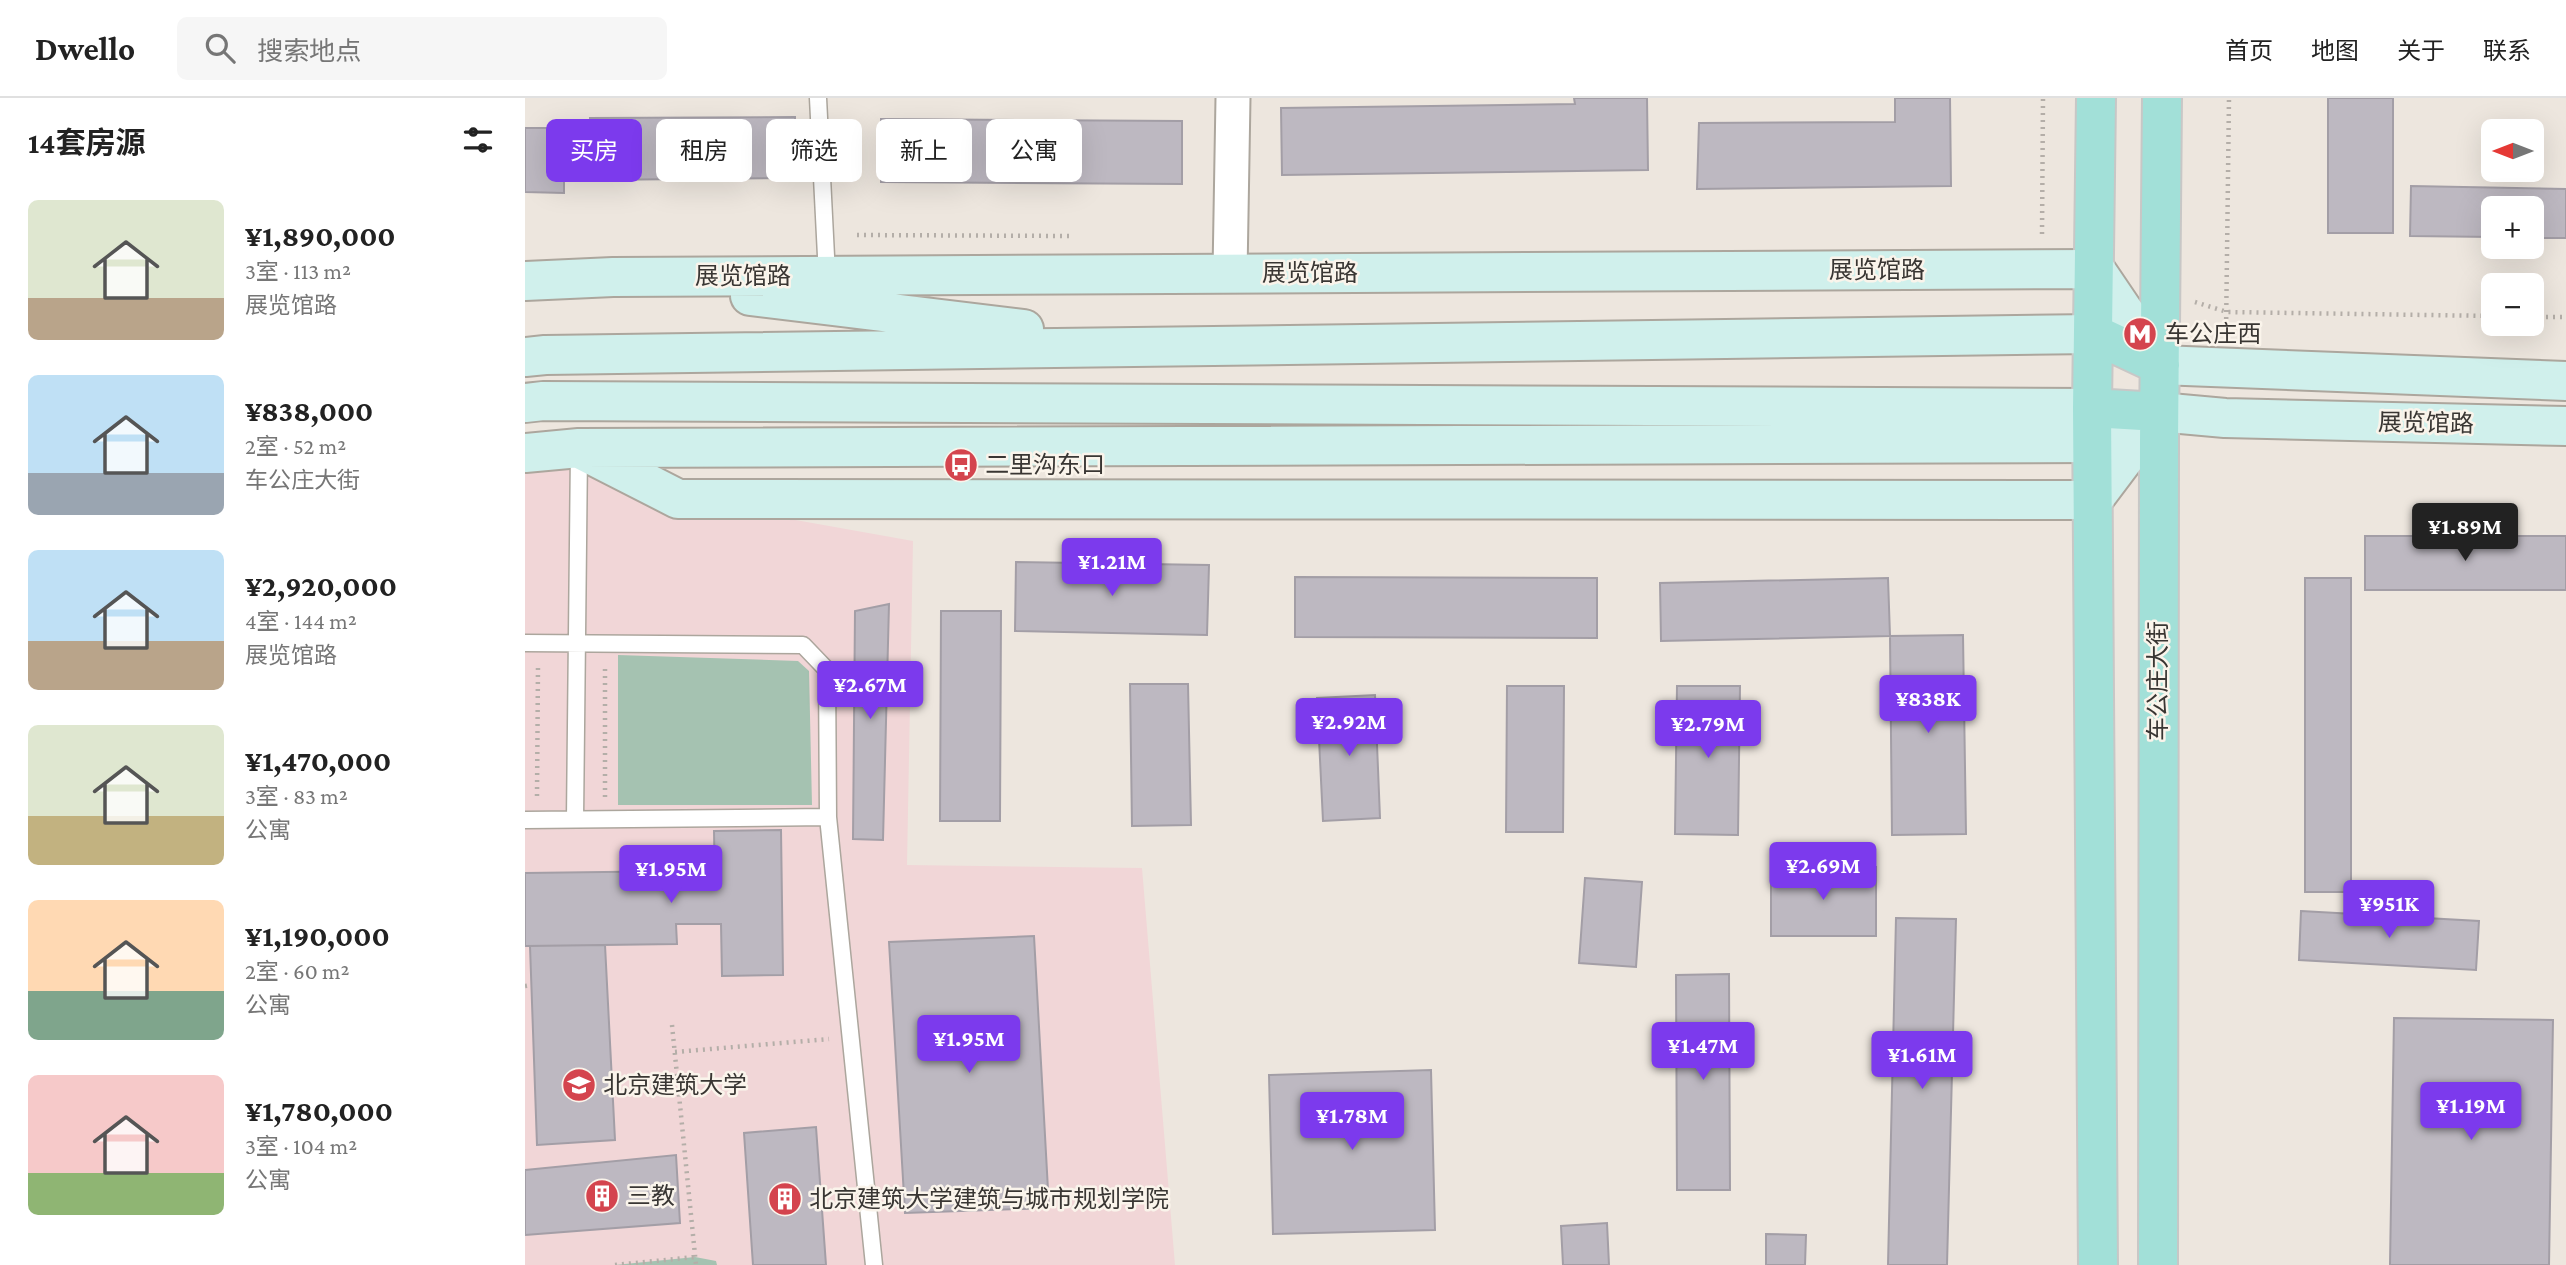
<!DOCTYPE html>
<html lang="zh">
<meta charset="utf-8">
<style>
body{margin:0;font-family:"Crimson Pro","Noto Sans SC",serif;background:#f6f6f6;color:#222;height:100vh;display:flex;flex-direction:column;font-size:26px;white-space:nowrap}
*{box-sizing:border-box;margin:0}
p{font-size:23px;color:#767676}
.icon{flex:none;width:38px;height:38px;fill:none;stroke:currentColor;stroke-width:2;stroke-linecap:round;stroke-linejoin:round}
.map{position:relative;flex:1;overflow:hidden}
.details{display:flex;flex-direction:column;background:#fff;width:525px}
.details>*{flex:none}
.top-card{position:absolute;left:21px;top:21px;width:665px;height:63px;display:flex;gap:14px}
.needle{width:46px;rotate:270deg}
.fabs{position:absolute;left:1956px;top:21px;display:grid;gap:14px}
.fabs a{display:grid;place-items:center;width:63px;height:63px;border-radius:10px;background:#fff;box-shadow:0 7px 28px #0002;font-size:35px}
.price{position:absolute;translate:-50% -60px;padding:0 16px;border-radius:7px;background:#7c3aed;color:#fff;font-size:23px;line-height:46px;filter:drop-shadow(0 2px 4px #0008)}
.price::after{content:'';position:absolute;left:50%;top:42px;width:21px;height:16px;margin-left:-10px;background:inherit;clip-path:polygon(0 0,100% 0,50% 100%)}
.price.on{background:#222;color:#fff}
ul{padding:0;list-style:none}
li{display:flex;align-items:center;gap:21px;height:175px;padding:0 28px}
li span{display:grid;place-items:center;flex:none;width:196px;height:140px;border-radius:10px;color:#555}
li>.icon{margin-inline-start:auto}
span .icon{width:84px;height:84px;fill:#fffc;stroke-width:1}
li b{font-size:30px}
h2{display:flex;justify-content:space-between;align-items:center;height:84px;padding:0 28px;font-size:30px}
.chip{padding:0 24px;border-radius:10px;background:#fff;box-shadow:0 7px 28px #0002;font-size:24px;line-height:63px}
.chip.on{background:#7c3aed;color:#fff}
header{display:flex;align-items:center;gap:42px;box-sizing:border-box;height:98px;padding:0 35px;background:#fff;border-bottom:2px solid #e0e0e0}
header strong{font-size:33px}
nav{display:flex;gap:38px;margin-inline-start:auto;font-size:24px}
.search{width:490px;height:63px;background:#f6f6f6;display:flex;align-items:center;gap:18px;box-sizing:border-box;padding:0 24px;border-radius:10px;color:#767676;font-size:26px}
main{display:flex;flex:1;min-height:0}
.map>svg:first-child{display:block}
.education{fill:#f1d6d7}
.green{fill:#a5c2b1}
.building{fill:#bdb8c1;stroke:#a39ea6;stroke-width:2}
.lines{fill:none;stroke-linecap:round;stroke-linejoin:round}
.lane-casing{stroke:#aca69d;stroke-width:19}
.street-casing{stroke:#aca69d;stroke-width:37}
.secondary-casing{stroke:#aca69d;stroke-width:42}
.primary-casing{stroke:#c8c7c6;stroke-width:42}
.path{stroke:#b4aea8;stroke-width:4.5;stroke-dasharray:2 5;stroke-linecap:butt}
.lane{stroke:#fff;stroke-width:16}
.street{stroke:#fff;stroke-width:33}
.secondary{stroke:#d0f0ec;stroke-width:38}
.primary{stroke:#a2e0d8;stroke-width:38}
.labels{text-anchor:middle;stroke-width:5;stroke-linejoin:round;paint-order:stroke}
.street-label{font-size:24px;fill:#393633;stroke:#faf4eb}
.poi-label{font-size:24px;fill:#393633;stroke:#faf4eb;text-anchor:start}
</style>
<header>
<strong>Dwello</strong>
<div class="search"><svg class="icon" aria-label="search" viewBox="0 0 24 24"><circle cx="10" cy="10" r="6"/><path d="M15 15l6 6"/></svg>搜索地点</div>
<nav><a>首页</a><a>地图</a><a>关于</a><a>联系</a></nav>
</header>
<main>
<section class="details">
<h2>14套房源<svg class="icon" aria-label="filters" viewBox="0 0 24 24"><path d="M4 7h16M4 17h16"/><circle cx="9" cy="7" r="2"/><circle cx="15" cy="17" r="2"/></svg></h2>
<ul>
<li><span style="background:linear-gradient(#dfe7d0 70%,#b9a48a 0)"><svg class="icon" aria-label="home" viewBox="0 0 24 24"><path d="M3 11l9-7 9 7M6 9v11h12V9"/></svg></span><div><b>¥1,890,000</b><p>3室 · 113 m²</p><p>展览馆路</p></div></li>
<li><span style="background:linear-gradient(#bfe0f5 70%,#9aa5b1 0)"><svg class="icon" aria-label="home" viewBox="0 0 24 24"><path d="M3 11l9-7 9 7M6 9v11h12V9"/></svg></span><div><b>¥838,000</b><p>2室 · 52 m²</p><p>车公庄大街</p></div></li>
<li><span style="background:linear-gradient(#bfe0f5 65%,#b9a48a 0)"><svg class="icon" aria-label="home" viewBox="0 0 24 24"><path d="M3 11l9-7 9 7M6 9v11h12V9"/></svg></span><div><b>¥2,920,000</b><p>4室 · 144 m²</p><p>展览馆路</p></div></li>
<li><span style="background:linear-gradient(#dfe7d0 65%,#c2b280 0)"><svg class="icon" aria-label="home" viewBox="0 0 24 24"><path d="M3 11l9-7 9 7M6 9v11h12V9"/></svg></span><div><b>¥1,470,000</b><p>3室 · 83 m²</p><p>公寓</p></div></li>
<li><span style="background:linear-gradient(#ffd9b3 65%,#7fa58c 0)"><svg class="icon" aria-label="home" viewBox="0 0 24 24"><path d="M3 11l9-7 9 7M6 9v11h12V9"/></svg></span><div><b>¥1,190,000</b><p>2室 · 60 m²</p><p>公寓</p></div></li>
<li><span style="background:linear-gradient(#f6c9c9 70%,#8fb573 0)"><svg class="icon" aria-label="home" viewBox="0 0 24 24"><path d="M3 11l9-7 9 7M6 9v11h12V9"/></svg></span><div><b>¥1,780,000</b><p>3室 · 104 m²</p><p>公寓</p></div></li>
</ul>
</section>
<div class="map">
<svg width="2041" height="1167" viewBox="0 0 2041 1167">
<rect width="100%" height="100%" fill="#ede6de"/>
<path class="education" d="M54 350 153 401 388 443 382 767 617 770 650 1167H0V357Z"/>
<path class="green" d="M93 557 273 563 284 573 287 707H93Z
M170 1159 191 1163 192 1167H90Z"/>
<path class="building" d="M1049 0H1122L1123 72 757 77 756 10 1050 6Z
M1370 0H1425L1426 88 1172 91 1174 25 1370 24Z
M1803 0H1868V135H1803Z
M270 19V80L66 82 65 20Z
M356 21 657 23V86L356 84Z
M0 30H39V95L0 94Z
M1886 88 2041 91V140H2007V110H1969V139L1885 138Z
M1840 438H2041V492H1840Z
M491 464 684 467 682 537 490 533Z
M770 479 1072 480V540L770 539Z
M1363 480 1365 538 1136 543 1135 485Z
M1780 480H1826V794H1780Z
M364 506 358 742 328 741 330 513Z
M416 513H476L475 723H415Z
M1438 537 1441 736 1367 737 1365 538Z
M605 586H663L666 727 607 728Z
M982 588H1039L1038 734H981Z
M1152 588H1215L1213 737 1150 736Z
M850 597 855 720 798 723 792 600Z
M256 732 258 877 197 878 196 826H151L152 846 0 848V775L157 773V790H190L189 733Z
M1246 769H1351V838H1246Z
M1060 780 1117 784 1111 869 1054 865Z
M1776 813 1954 823 1951 872 1774 862Z
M1371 820 1431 821 1422 1167H1363Z
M509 838 524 1110 380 1115 364 844Z
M80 847 90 1042 12 1047 5 848Z
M1204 876 1205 1092H1152L1151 877Z
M1869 920 2028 922 2024 1167H1865Z
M906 972 910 1132 748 1136 744 977Z
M291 1029 301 1167H228L219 1035Z
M151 1057 155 1125 0 1137V1072Z
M1082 1125 1084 1167H1038L1036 1128Z
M1241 1136 1281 1137 1280 1167H1241Z"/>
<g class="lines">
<g class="lane-casing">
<path id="lane" d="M293 0 302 178
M0 545 278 547 302 572 303 719
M50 721 54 353
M0 722 303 719 349 1167"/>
</g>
<g class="street-casing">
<path id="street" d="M705 175 708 0"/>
</g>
<g class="secondary-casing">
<path id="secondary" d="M0 183 88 179 1570 171 1635 267 2041 283
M225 198 499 231
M0 259 20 257 1569 236
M0 305 18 303 1567 310
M59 353 153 401 1568 402 1632 317
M0 355 54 350 1568 345 1634 314 1700 320 2041 328"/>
</g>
<g class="primary-casing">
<path id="primary" d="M1571 0 1567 310 1573 1167
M1569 236 1635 267
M1567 310 1634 314
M1633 1167 1634 343 1637 0"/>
</g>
<path class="path" d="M1517 136 1518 0
M332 137 545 138
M1670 204 1702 214 1969 218
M2007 219H2041
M1701 235 1704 0
M12 698 13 567
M80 699V568
M0 888 6 887
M147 927 171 1167
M150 954 304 941
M90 1167 170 1159"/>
<use href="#lane" class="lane"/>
<use href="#street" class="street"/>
<use href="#secondary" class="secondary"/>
<use href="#primary" class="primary"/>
</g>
<defs>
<g id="metro-disc" transform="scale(1.75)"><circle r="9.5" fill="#d4444e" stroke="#faf4eb"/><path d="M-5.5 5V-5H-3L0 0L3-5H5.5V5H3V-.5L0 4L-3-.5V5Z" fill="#fff"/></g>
<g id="bus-disc" transform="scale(1.75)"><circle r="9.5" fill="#d4444e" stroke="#faf4eb"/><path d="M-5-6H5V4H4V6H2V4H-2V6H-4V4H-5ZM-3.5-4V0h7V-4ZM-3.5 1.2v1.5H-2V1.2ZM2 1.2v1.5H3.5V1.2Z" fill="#fff"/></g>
<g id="school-disc" transform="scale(1.75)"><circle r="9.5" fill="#d4444e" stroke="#faf4eb"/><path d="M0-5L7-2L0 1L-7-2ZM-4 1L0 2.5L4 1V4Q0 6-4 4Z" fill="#fff"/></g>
<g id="building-disc" transform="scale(1.75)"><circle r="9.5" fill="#d4444e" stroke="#faf4eb"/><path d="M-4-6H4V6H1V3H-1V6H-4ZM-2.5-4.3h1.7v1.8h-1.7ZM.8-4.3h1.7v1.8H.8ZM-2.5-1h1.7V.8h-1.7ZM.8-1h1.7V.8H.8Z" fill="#fff"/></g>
</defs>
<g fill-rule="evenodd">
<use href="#metro-disc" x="1615" y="236"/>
<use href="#bus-disc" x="436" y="367"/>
<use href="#school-disc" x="54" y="987"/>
<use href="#building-disc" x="77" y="1098"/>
<use href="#building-disc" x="260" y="1101"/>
</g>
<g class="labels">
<g class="street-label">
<text x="1352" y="180">展览馆路</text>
<text x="785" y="183">展览馆路</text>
<text x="218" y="186">展览馆路</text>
<text transform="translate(1901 325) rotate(1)" y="8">展览馆路</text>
<text transform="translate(1633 583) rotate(-90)" y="8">车公庄大街</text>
</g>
<g class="poi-label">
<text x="1640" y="244">车公庄西</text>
<text x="460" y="375">二里沟东口</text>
<text x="78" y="995">北京建筑大学</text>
<text x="102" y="1106">三教</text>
<text x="284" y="1109">北京建筑大学建筑与城市规划学院</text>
</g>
</g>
</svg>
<div class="fabs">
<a><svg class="needle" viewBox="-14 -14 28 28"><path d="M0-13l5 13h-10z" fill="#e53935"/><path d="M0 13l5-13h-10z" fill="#767676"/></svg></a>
<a>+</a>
<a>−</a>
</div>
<b class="price on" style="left:1940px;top:465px">¥1.89M</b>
<b class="price" style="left:587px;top:500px">¥1.21M</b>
<b class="price" style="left:345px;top:623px">¥2.67M</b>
<b class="price" style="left:1403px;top:637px">¥838K</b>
<b class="price" style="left:824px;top:660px">¥2.92M</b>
<b class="price" style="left:1183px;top:662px">¥2.79M</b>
<b class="price" style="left:1298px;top:804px">¥2.69M</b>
<b class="price" style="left:146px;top:807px">¥1.95M</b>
<b class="price" style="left:1864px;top:842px">¥951K</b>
<b class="price" style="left:444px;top:977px">¥1.95M</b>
<b class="price" style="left:1178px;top:984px">¥1.47M</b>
<b class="price" style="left:1397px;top:993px">¥1.61M</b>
<b class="price" style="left:1946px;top:1044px">¥1.19M</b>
<b class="price" style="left:827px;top:1054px">¥1.78M</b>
<div class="top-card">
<a class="chip on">买房</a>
<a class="chip">租房</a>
<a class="chip">筛选</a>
<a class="chip">新上</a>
<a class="chip">公寓</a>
</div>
</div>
</main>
